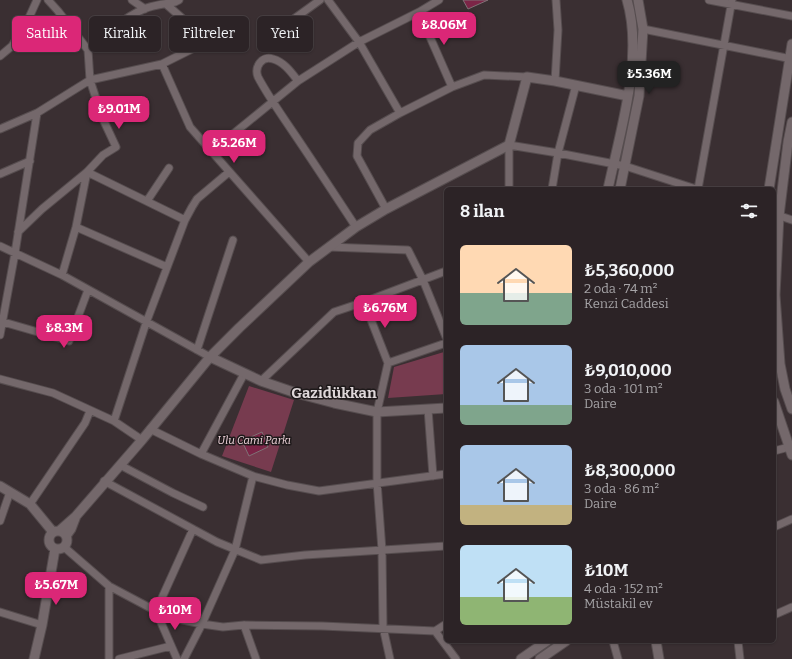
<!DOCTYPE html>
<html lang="tr">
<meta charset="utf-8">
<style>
body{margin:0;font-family:Bitter,serif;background:#342b2e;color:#f1f3f6;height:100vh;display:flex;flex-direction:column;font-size:15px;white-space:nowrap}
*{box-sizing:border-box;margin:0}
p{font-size:13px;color:#a6a4a7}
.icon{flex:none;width:22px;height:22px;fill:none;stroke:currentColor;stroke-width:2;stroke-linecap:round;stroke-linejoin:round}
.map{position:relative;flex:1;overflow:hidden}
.side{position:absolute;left:444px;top:187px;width:332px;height:456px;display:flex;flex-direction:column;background:#2c2326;border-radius:6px;box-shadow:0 1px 3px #0004,0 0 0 1px #484043}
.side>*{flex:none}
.guide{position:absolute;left:12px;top:16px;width:372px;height:36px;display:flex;gap:8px}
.price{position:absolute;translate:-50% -34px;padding:0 9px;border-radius:8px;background:#db2777;color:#fff;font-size:13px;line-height:26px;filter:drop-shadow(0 1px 2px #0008)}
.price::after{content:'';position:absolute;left:50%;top:24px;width:12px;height:9px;margin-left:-6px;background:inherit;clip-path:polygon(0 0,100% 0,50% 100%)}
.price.current{background:#222;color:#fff}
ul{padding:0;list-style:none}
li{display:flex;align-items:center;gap:12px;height:100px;padding:0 16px}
li span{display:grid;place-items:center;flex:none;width:112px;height:80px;border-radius:6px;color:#555}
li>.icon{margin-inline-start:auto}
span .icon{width:48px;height:48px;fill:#fffc;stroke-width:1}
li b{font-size:17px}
h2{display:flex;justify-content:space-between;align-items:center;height:48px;padding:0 16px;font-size:17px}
.chip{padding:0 14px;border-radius:6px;background:#2c2326;box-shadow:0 1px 3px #0004,0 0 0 1px #484043;font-size:14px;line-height:36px}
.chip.current{background:#db2777;color:#fff}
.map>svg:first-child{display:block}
.green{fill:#773b4f}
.building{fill:#7c2547;stroke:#7f7276}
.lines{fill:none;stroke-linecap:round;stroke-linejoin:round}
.street-casing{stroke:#564d4f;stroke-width:9}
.secondary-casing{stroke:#564d4f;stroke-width:11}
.street{stroke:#74686b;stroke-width:7}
.secondary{stroke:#74686b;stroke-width:9}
.labels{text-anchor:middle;stroke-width:3;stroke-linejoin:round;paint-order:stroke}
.park-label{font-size:11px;font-style:italic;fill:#f0d5dc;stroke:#1e191a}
.district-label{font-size:15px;font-weight:bold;fill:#ded7d9;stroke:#1e191a}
</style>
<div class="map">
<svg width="792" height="659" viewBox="0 0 792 659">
<rect width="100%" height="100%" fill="#3a2f32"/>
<path class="green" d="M444 352 446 356V394L388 398 394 367Z
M249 386 294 400 271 472 222 456Z"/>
<path class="building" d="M463 0H488L468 9Z
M262 432 268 447 249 456 242 441Z"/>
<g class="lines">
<g class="street-casing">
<path id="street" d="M132 0 145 9
M328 0 359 42 400 113
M709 0 792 16
M166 4 208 41
M419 12 452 87
M284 26 320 0
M643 29 792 59
M88 50C105 35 123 18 144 9 153 5 165 4 175 2L179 0
M0 56 12 46 27 22 37 0
M162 64 190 127 309 262
M298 81C291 72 284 62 273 59 262 55 254 67 258 77 268 96 281 114 293 132 314 163 335 195 356 227
M555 81 558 30 556 0
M0 129 37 113 90 80 162 64 208 41 223 38
M211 152 298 81 359 42 419 12 439 0
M0 174 30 161
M509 189V145L558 153 625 166 696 189
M552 189 558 153 576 85
M698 189 732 0
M147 201 169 168
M386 209 357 156 358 143 370 130 400 113 452 87 484 75 527 77
M774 214 792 220
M185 220 192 207 197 199 229 172
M76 227 167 267
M18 232 42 209 87 172 103 155 116 147 102 117 90 80 88 50 58 11 48 0
M0 246 62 275 210 357
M329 247 408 250 423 280 446 337
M62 275 76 227 87 172 185 220 146 323 114 421
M364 302 388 363
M0 321 69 341 88 290
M0 335 15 253 37 113
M197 350 233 240
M0 379 53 393 114 421 142 440
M261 381 334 312 364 302 446 271
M428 409 433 476
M150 429 201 454 253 476 287 485 319 491 446 474
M774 451 789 447
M201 454 244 374
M120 465 173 493 203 507
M104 481 217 542 261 560 305 555 446 546
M30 504 85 423 90 411
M0 521 10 492
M774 527 792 519
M64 547 109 586 156 611 178 619 202 624 223 627 244 625 322 626 435 631 456 659
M0 612 42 625
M774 615 792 607
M244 625 256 659
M435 631 446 624
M613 641 618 659
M738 641 740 659
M109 659V586
M119 659 171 646
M177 659 156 611 193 529
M184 659 202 624 235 550 253 476
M390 659 383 627 382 550 377 482V412L388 363 446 343"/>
</g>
<g class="secondary-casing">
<path id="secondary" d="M792 122 788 142 779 216 775 295 780 364 785 389 792 409
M608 189C620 132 644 57 627 0
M620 189 639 96 643 29 638 0
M769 189 792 44
M210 357 261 381 296 393 334 403 377 412 446 408
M774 402 792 455
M0 486 30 504 53 532
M76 516 142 440 210 357 239 328 309 262 356 227 386 209 509 145 527 77 555 81 628 96
M49 540a9 9 0 1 1 18 0a9 9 0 1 1-18 0Z
M59 531 76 516 71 529 66 536
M656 641 659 659
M34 659 42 625 55 549
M521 659 547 641
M540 659 566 641"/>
</g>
<use href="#street" class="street"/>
<use href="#secondary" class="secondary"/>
</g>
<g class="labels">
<g class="park-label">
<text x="254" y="444">Ulu Cami Parkı</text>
</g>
<g class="district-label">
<text x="334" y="398">Gazidükkan</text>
</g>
</g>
</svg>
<b class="price" style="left:444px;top:46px">₺8.06M</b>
<b class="price current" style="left:649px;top:95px">₺5.36M</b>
<b class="price" style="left:119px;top:130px">₺9.01M</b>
<b class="price" style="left:234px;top:164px">₺5.26M</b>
<b class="price" style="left:385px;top:329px">₺6.76M</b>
<b class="price" style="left:64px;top:349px">₺8.3M</b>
<b class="price" style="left:56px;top:606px">₺5.67M</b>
<b class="price" style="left:175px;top:631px">₺10M</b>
<div class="guide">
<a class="chip current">Satılık</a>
<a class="chip">Kiralık</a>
<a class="chip">Filtreler</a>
<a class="chip">Yeni</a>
</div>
<section class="side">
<h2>8 ilan<svg class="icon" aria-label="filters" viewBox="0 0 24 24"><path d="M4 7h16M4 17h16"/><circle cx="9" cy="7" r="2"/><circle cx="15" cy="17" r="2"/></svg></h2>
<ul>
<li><span style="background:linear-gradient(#ffd9b3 60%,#7fa58c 0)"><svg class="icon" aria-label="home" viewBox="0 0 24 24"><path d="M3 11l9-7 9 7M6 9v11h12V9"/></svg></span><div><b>₺5,360,000</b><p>2 oda · 74 m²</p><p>Kenzi Caddesi</p></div></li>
<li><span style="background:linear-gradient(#a9c7e8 75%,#7fa58c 0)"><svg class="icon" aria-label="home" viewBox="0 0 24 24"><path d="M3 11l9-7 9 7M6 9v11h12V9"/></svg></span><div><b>₺9,010,000</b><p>3 oda · 101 m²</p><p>Daire</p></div></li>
<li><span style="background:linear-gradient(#a9c7e8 75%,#c2b280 0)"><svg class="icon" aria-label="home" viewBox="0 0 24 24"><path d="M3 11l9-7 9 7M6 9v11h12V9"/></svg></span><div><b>₺8,300,000</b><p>3 oda · 86 m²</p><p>Daire</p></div></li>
<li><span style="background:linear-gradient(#bfe0f5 65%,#8fb573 0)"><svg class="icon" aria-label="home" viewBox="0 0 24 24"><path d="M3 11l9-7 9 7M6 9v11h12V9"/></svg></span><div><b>₺10M</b><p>4 oda · 152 m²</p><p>Müstakil ev</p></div></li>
</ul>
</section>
</div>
